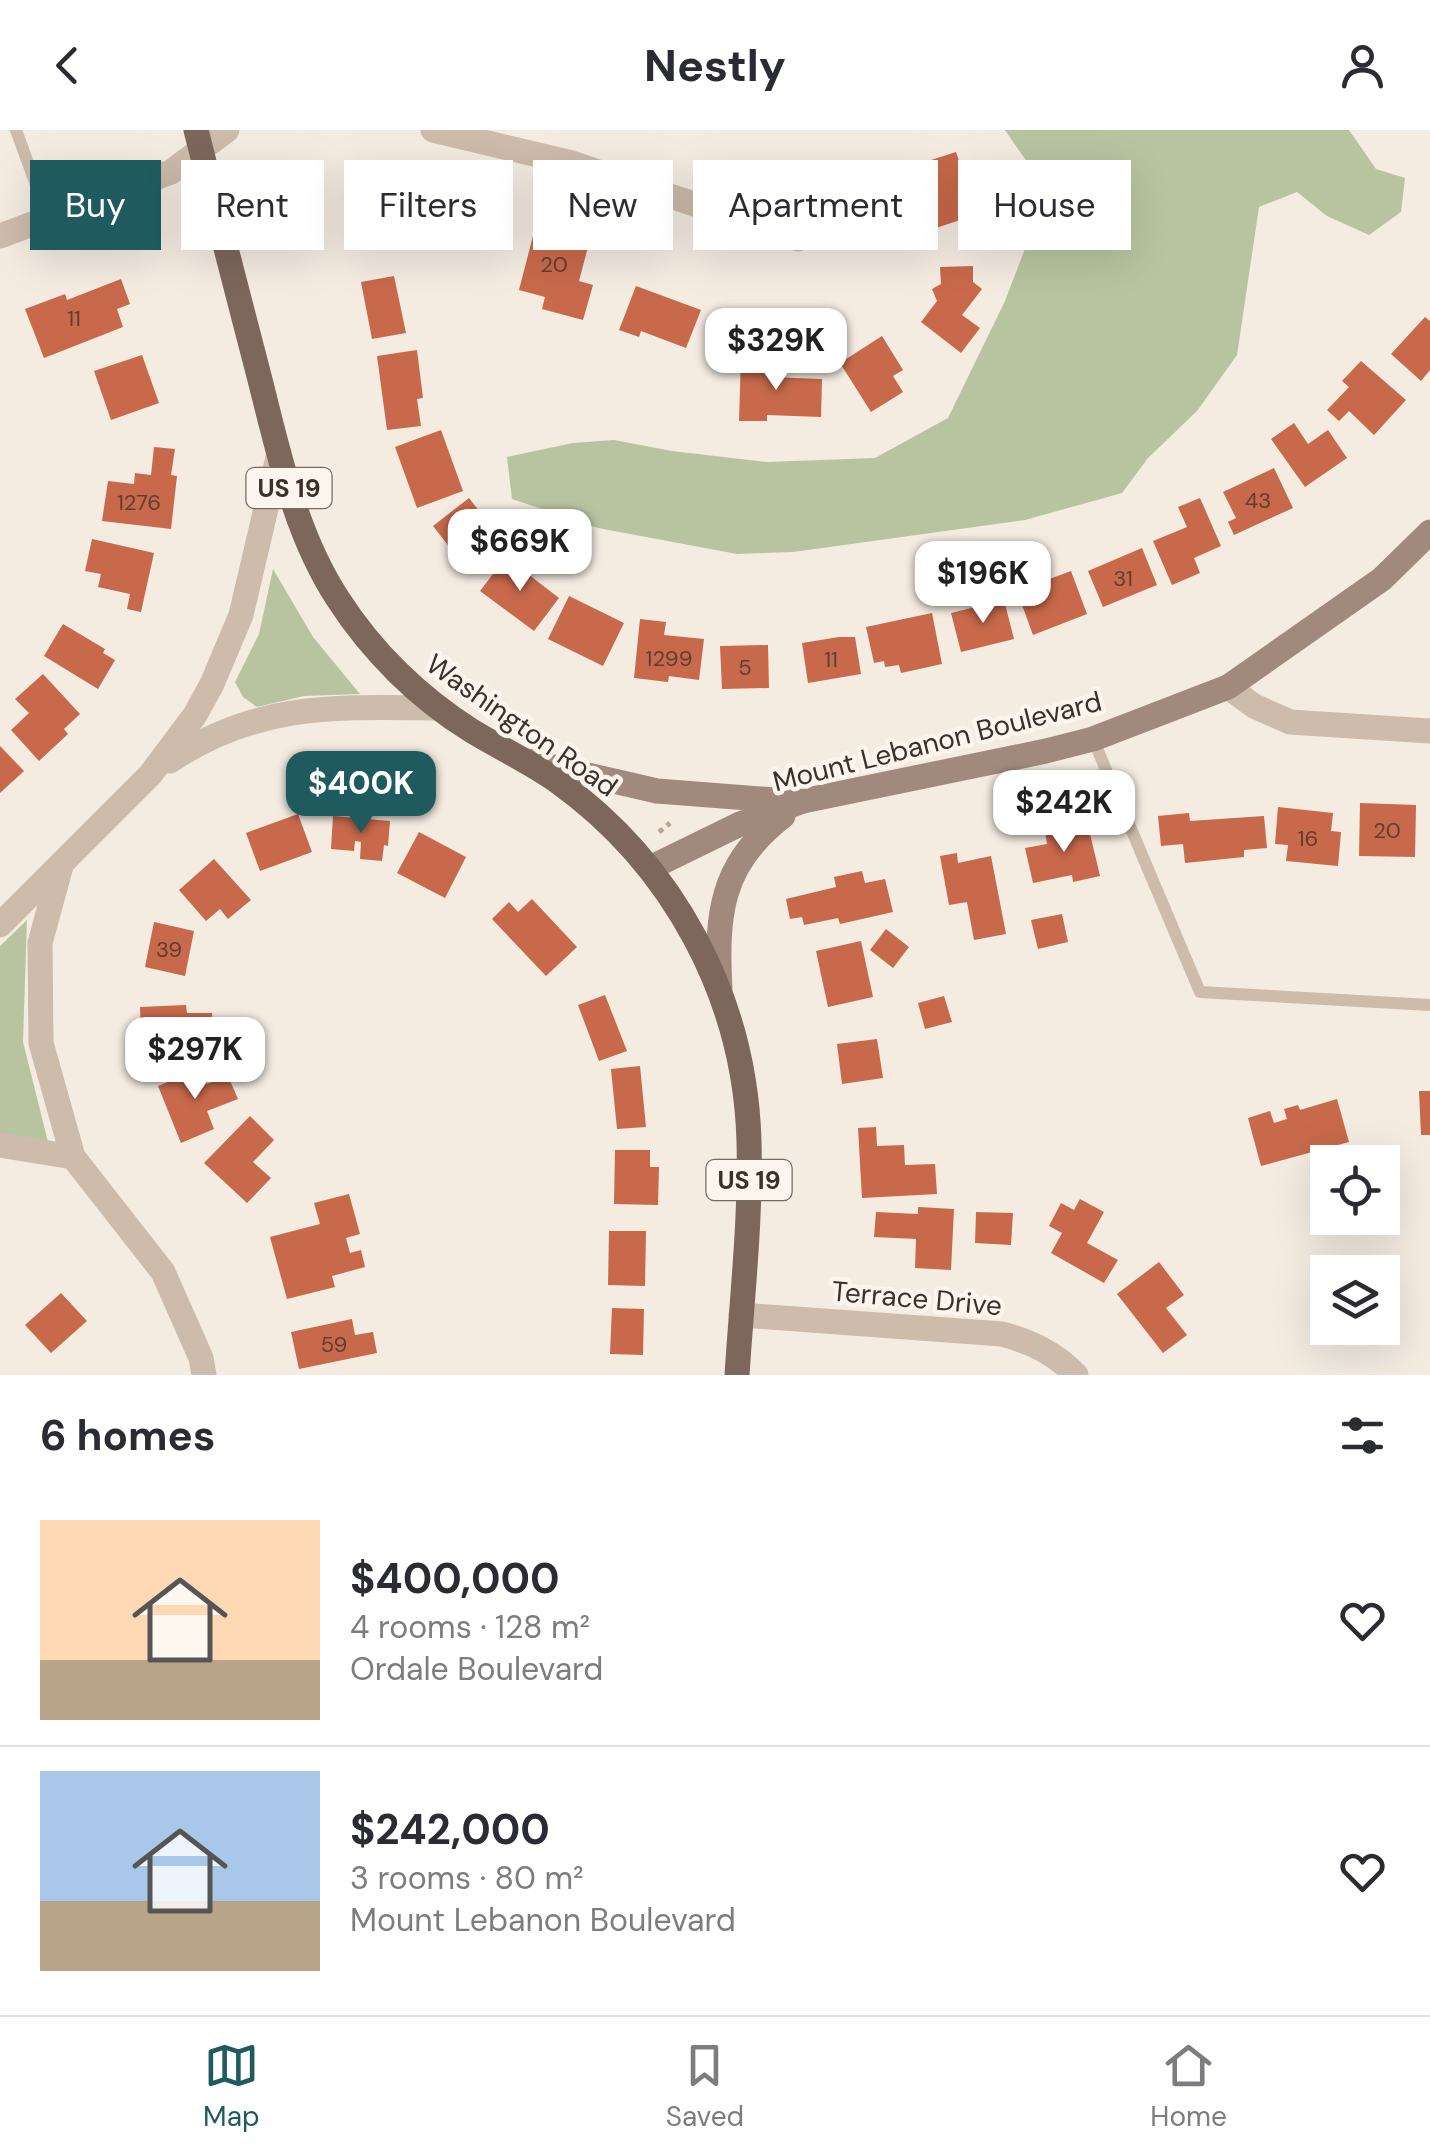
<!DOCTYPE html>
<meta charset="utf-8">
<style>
body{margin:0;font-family:"DM Sans",sans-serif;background:#f2f2f3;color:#2b2b33;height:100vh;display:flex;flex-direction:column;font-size:38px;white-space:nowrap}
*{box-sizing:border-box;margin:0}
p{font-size:32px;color:#7c7c81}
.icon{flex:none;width:55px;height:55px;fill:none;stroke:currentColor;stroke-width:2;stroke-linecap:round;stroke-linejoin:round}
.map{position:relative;height:1245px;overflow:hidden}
.drawer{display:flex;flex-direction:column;background:#fff;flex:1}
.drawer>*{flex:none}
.guide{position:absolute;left:30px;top:30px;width:1370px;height:90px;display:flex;gap:20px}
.controls{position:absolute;left:1310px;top:1015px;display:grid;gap:20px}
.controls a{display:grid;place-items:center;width:90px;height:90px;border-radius:0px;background:#fff;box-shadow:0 10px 40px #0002;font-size:50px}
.price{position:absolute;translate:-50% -85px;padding:0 22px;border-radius:20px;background:#fff;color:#222;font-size:32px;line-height:65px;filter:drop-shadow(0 2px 5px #0008)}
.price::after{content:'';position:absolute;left:50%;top:60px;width:30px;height:22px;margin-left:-15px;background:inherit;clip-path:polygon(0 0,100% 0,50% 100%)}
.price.active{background:#1f5a5e;color:#fff}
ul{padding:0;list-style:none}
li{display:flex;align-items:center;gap:30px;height:250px;padding:0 40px}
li+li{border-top:2px solid #e1e1e2}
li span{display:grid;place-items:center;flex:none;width:280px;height:200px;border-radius:0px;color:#555}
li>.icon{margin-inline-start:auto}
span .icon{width:120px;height:120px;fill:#fffc;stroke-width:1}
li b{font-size:42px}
h2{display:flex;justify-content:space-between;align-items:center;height:120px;padding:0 40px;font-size:42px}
.chip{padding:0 35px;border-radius:0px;background:#fff;box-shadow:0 10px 40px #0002;font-size:35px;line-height:90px}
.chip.active{background:#1f5a5e;color:#fff}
header{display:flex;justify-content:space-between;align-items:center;height:130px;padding:0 40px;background:#fff;font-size:45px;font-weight:700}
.dock{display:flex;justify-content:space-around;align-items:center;height:140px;border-top:2px solid #e1e1e2;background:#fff;font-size:28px;color:#7c7c81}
.dock a{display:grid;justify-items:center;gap:5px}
.dock .active{color:#1f5a5e}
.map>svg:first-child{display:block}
.green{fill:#b8c4a0}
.building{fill:#c8694b}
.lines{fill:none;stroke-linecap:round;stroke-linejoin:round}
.path{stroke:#b9a596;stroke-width:5;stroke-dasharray:5 5;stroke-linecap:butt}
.lane{stroke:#cdbbac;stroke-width:12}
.street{stroke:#cdbbac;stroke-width:25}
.secondary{stroke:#a18a7d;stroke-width:25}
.primary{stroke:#7d675c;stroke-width:25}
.labels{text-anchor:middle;stroke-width:9;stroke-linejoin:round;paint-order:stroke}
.number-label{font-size:22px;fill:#5e3e33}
.shield{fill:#fbf5ee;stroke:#756b66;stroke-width:2.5}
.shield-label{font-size:25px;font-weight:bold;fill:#3b302b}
.street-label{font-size:28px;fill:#3b302b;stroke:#fbf5ee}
</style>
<header><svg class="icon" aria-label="back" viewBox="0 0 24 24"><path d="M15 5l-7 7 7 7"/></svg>Nestly<svg class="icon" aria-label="person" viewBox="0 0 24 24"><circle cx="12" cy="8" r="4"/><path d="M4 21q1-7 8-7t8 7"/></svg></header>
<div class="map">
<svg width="1430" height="1245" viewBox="0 0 1430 1245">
<rect width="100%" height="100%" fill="#f4ebe1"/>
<path class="green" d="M1005 0H1349L1376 39 1405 48 1401 82 1369 105 1327 86 1297 62 1259 77 1237 225 1197 281 1148 328 1122 363 1025 390 793 422 737 424 598 398 512 369 507 327 573 313 614 310 672 321 767 332 875 328 948 288 1005 171 1047 61Z
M273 439 313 507 360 564 304 566 257 577 243 567 235 552 259 504Z
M27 790 23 912 49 1016 0 1005V816Z"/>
<path class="building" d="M956 22 972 69 958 74 963 89 924 102 903 39Z
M349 49 419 56 414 106 344 99Z
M534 102 588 117 579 151 593 155 583 190 542 179 545 167 519 160Z
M973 136V152L982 159 962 185 980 198 961 223 921 192 937 171 932 159 941 154 940 137Z
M394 146 406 203 372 209 361 152Z
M121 149 130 174 117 179 123 197 44 228 25 179 65 164 67 170Z
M636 156 701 180 686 218 641 201 639 207 619 200Z
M1425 187 1430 191V240L1421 251 1391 224Z
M882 206 903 240 893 246 903 262 871 282 840 233Z
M417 220 423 268 417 269 421 296 387 300 377 226Z
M142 225 159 273 111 290 94 241Z
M741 227H770V247L822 249 821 287 767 285V291H739Z
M1361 231 1406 270 1374 305 1349 281 1339 291 1327 280 1349 257 1342 251Z
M1294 293 1308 314 1328 300 1347 328 1305 357 1271 309Z
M441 300 463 361 417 378 395 317Z
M154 317 175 319 171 345 177 346 171 399 102 391 108 351 134 354 135 343 151 345Z
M1274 338 1293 378 1234 405 1228 392 1236 388 1223 362Z
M469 368 501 409 465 437 433 396Z
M1200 368 1221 416 1194 428 1200 443 1172 455 1153 411 1187 397 1178 377Z
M92 409 154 423 141 482 127 479 130 464 98 457 101 444 85 441Z
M1142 418 1157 455 1103 477 1088 441Z
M506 427 559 468 534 501 480 461Z
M1071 441 1087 484 1033 505 1017 461Z
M569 466 624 493 603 536 548 509Z
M1004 470 1014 509 961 522 951 483Z
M932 483 942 534 901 543 899 535 885 537 884 531 874 533 866 497Z
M640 489 666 492 664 505 704 509 699 550 669 546 668 552 634 548Z
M63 494 105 519 103 523 115 530 98 559 44 526Z
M839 507H855L861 544 808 553 802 513Z
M768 515 769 558 722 559 720 516Z
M43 544 80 584 64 599 68 604 39 631 11 600 29 583 15 569Z
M0 616 24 641 0 663Z
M1360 673 1416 675 1415 727 1359 726Z
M1278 677 1333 683 1331 701 1341 702 1338 736 1286 731 1288 715 1275 714Z
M1189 683 1190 691 1264 686 1267 718 1244 720V727L1185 733 1183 714 1161 716 1158 686Z
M298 684 312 722 260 741 246 703Z
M333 686 390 691 388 716 384 715 382 731 360 729 361 712 355 711 354 721 331 719Z
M1087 691 1100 746 1073 752 1072 745 1033 753 1025 718 1047 714 1045 700Z
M419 702 466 727 445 768 397 743Z
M957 723 958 733 991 726 1006 804 974 810 967 772 949 775 940 726Z
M214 729 251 770 228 789 220 779 206 791 179 760Z
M862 741 865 753 885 749 893 782 840 794 838 788 804 795 802 787 790 789 786 769 836 757 834 747Z
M532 769 577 817 546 846 492 789 509 772 518 782Z
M1062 784 1068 812 1038 819 1031 790Z
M154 792 194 801 185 846 145 837Z
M886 799 909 817 893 838 870 820Z
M861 811 873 867 828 877 816 821Z
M605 865 627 921 599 931 578 875Z
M944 866 952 892 925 899 918 873Z
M186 875 187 883H212L214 922 174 923V939L142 940 140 877Z
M877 909 883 948 842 954 837 914Z
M640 936 646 997 617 999 611 939Z
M201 939 207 954 228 946 238 969 207 981 214 999 181 1013 158 956Z
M1419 961H1430V1005H1421Z
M1337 969 1349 1012 1261 1036 1248 988 1270 981 1274 993 1287 989 1284 979 1298 975 1300 980Z
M250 986 274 1010 253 1032 271 1048 247 1073 204 1033Z
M876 997 877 1016 904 1015 905 1035 935 1034 937 1064 862 1068 858 998Z
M615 1020H650V1037H659L658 1075 614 1074Z
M349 1064 360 1104 346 1108 350 1123 361 1120 365 1137 332 1146 335 1157 287 1169 270 1107 320 1094 314 1073Z
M1080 1069 1104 1082 1087 1113 1118 1130 1104 1153 1051 1123 1062 1103 1049 1096 1061 1073 1074 1080Z
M918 1077 954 1079 951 1140 915 1138 916 1109 874 1107 876 1082 918 1084Z
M976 1082 1013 1083 1011 1115 975 1113Z
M609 1101H646L645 1156 608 1155Z
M1159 1132 1184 1165 1166 1178 1187 1205 1163 1223 1117 1164Z
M61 1163 87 1191 51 1223 25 1195Z
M612 1178 644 1179 643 1225 610 1224Z
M352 1189 355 1205 373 1202 377 1223 299 1239 291 1202Z"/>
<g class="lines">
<path class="path" d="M659 702 670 693"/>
<path class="lane" d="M16 0 48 88
M1093 609 1200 862 1430 875"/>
<path class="street" d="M433 0 572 33 798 109
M0 106 171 42 227 0
M1228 557 1254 576 1290 592 1430 601
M170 631C258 572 338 577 439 578
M61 736 40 813 41 913 73 1027 163 1142 201 1228 204 1245
M0 795 150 645 195 585 212 554 241 485 279 323
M0 1015 73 1027
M741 1185 1002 1204C1031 1212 1055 1223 1076 1245"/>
<path class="secondary" d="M527 631 657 661 788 671
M650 738 740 694 803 671 1046 621 1093 609 1228 557 1382 449 1430 402
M720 859C716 785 720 734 783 686"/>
<path class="primary" d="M196 0C216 81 237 161 258 242 278 319 294 402 338 469 372 522 419 568 472 601 500 618 530 632 557 651 673 734 745 867 749 1011 751 1089 742 1167 737 1245"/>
</g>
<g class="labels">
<g class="number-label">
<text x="554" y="142">20</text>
<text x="74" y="196">11</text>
<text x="1258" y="378">43</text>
<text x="139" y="380">1276</text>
<text x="1123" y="456">31</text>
<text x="669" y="536">1299</text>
<text x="831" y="537">11</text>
<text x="745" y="545">5</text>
<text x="1387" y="708">20</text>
<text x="1308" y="716">16</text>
<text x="169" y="827">39</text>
<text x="334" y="1222">59</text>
</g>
<g class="shield">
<rect x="246.5" y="338" width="85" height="40" rx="8"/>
<rect x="706.5" y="1030" width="85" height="40" rx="8"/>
</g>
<g class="shield-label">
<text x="289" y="367">US 19</text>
<text x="749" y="1059">US 19</text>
</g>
<g class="street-label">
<text transform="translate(522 595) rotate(35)" y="10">Washington Road</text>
<text transform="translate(937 611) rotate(-14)" y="10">Mount Lebanon Boulevard</text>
<text transform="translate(917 1168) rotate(5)" y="10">Terrace Drive</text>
</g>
</g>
</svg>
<div class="controls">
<a><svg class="icon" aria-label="locate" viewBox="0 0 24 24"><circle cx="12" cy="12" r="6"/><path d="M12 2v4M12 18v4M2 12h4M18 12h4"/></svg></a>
<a><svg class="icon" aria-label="layers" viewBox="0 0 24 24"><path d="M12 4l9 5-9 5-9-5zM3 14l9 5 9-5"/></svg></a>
</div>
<b class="price" style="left:776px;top:263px">$329K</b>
<b class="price" style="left:520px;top:464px">$669K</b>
<b class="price" style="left:983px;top:496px">$196K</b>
<b class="price active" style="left:361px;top:706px">$400K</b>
<b class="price" style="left:1064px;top:725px">$242K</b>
<b class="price" style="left:195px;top:972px">$297K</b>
<div class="guide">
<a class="chip active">Buy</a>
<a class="chip">Rent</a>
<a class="chip">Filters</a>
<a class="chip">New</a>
<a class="chip">Apartment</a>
<a class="chip">House</a>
</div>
</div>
<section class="drawer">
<h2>6 homes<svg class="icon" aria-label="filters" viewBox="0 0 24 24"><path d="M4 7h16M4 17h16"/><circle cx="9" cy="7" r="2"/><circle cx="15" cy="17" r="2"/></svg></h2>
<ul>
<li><span style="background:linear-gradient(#ffd9b3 70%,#b9a48a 0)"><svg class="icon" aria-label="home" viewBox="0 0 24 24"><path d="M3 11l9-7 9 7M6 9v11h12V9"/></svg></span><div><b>$400,000</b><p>4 rooms · 128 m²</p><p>Ordale Boulevard</p></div><svg class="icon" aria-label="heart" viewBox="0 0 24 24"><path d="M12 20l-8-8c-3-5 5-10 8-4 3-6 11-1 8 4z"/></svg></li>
<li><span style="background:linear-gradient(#a9c7e8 65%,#b9a48a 0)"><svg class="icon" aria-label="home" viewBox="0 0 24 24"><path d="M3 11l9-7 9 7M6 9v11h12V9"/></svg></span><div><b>$242,000</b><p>3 rooms · 80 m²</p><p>Mount Lebanon Boulevard</p></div><svg class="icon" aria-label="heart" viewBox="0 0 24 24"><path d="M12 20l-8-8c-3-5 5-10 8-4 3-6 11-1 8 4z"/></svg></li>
</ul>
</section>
<nav class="dock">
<a class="active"><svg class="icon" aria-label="map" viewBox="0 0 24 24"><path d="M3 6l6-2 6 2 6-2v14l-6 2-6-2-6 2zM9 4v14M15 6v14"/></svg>Map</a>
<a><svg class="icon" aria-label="saved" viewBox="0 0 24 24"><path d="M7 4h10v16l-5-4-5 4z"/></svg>Saved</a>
<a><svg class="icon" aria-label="home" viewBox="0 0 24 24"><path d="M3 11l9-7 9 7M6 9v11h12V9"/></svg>Home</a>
</nav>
